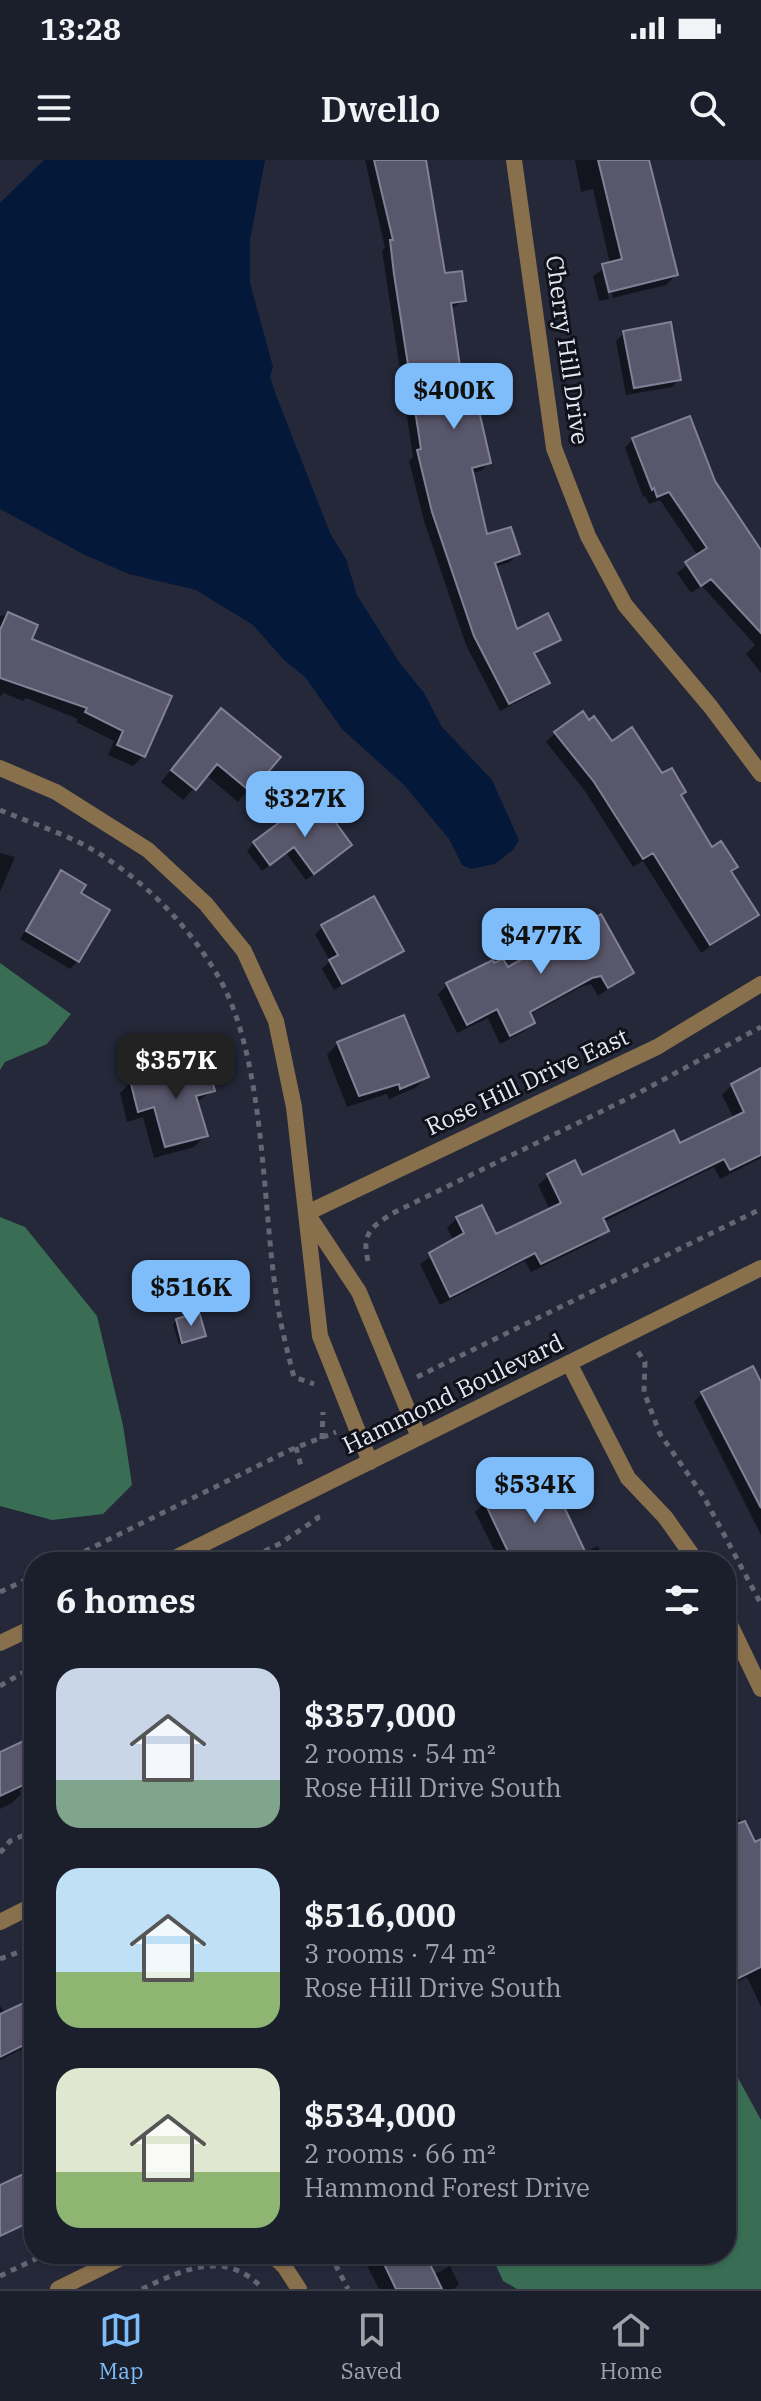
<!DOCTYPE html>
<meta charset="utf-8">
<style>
body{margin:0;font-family:"IBM Plex Serif",serif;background:#282b37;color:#f1f3f6;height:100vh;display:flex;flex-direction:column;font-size:30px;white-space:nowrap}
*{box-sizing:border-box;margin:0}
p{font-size:26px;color:#a0a2a9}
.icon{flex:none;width:44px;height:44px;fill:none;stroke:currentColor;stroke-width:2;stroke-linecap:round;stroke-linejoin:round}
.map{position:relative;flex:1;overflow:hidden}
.sheet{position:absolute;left:24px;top:1392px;width:712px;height:712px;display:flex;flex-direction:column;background:#1b1e2b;border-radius:32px;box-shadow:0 2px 6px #0004,0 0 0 2px #393c47}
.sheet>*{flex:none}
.price{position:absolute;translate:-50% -68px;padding:0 18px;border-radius:16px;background:#7fbdfa;color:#111;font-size:26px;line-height:52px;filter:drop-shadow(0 2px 4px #0008)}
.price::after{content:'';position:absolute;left:50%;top:48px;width:24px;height:18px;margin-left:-12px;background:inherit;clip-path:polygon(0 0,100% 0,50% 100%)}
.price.on{background:#222;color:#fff}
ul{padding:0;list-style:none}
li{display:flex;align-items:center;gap:24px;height:200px;padding:0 32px}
li span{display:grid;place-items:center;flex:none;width:224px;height:160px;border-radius:24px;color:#555}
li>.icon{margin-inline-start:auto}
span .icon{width:96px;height:96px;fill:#fffc;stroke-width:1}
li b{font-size:34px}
h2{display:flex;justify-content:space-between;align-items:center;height:96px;padding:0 32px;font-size:34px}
.status{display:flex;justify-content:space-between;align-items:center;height:56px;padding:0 40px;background:#1b1e2b;direction:ltr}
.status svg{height:22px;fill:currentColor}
header{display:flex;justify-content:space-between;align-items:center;height:104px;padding:0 32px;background:#1b1e2b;font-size:36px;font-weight:600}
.tabs{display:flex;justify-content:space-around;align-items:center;height:112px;border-top:2px solid #393c47;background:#1b1e2b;font-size:22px;color:#a0a2a9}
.tabs a{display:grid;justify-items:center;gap:4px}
.tabs .on{color:#7fbdfa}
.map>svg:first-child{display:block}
.forest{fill:#396d54}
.water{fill:#04193a}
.shadow{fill:#0007}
.building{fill:#59576b;stroke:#828096;stroke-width:2}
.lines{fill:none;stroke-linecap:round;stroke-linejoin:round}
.path{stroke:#626675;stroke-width:5;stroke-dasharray:6 6;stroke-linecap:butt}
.minor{stroke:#89704d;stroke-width:16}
.tertiary{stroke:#89704d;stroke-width:16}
.labels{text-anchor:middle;stroke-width:6;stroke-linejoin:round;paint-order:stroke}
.street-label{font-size:24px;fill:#e5e8f4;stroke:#101119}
</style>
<div class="status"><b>13:28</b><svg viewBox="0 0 49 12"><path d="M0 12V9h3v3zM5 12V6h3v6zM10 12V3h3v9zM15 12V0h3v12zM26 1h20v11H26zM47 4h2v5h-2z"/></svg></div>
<header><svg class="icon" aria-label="menu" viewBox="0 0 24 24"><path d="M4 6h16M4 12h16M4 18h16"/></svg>Dwello<svg class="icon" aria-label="search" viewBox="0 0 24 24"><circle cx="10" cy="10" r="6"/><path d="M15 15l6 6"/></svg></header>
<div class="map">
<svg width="761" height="2129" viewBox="0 0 761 2129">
<rect width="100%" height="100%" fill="#242839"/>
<path class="forest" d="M0 803 71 854 47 884 5 902 0 910Z
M0 1057 25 1067 97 1156 123 1265 132 1325 103 1354 52 1360 0 1346Z
M726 1896 761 1960V2129H517L503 2121 491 2094H726Z"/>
<path class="water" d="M44 0H265L250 80V123L273 207 270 217 276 235 330 373 346 399 357 435 399 502 424 533 442 567 492 620 519 680 513 690 495 704 471 709 462 705 449 679 404 625 342 569 305 517 285 501 253 465 196 430 129 414 85 395 0 349V43Z
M205 1110 234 1117 242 1128 239 1138C230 1141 229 1137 220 1135 205 1133 180 1158 181 1124Z"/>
<path class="shadow" d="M365 0H424L443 116 464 140 450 150 459 216 480 241 476 245 489 303 481 311 471 313 486 377 518 394 510 402 494 407 516 472 559 479 533 496 547 523 539 531 500 551 466 485 424 361 409 301 413 297 382 90 385 88Z
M575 0H648L676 115 666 125 613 138 606 110H602L609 139 599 141 593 116 610 104 593 29 581 32Z
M624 173 679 219 672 227 626 235 616 181Z
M633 279 713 322 761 393V513L746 494 755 485 702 426 691 433 677 413 698 396 660 340 649 344 645 336 643 337 625 288Z
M8 454 29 480 169 538 143 596 133 606 108 595 114 581 76 562 78 559 26 538 23 541 3 533 0 537V456Z
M210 562 278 597 238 642 206 615 183 640 161 622Z
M555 573 611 584 679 636 756 755 701 793 643 701 633 707 585 631 546 582Z
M306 660 342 693 306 720 286 693 262 711 247 691 254 683Z
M0 693 15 697 0 732Z
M62 713 78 801 70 809 20 779Z
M323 767 401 790 334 830 322 809 330 801 315 774Z
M631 813 598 836 591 824 581 827 529 855 533 863 523 872 500 884 488 858 457 873 438 834 447 825Z
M338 883 426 917 415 928 389 939 387 934 347 947 327 895Z
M761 911V998L720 1019 714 1007 603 1062 607 1070 597 1080 531 1112 525 1101 440 1145 420 1104 454 1081 447 1068 457 1058 495 1077 550 1050 538 1025 548 1016 574 1003 581 1017 679 986 734 959 722 935 732 925Z
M131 922 213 930 196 943 205 976 194 987 154 998 143 957 127 962 120 933Z
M177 1160 204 1175 179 1185 173 1164Z
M761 1226V1375L694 1242 702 1233Z
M485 1343 551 1345 583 1393 598 1386 605 1402H546L540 1388 511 1402H500L475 1352Z
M34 1579V1623L19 1630 21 1634 12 1643 0 1649V1595Z
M726 1598 731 1608 726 1612Z
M726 1637 761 1695V1847L747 1817 727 1827 726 1824Z
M34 1840V1883L0 1900V1846L6 1854Z
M361 2094H422L433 2115 450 2106 459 2124 454 2129H379Z"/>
<path class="building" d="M374 0H426L445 113 462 111 466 141 451 143 461 214 478 212 482 241 477 242 491 303 472 308 487 374 511 367 520 394 495 403 517 469 548 453 561 480 534 493 550 523 509 544 474 476 432 352 417 290 421 289 394 114 390 80H393Z
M598 0H649L678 115 609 132 602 104 622 99Z
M671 162 681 220 634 228 623 171Z
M690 256 715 321 761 390V473L711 419 701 426 685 402 707 388 669 332 657 337 654 328 652 330 632 278Z
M8 452 38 465 32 479 172 536 145 597 117 585 123 571 85 552 87 548 0 518V470Z
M221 548 281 597 251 632 217 604 196 630 171 610Z
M583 551 589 560 594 556 612 581 632 567 662 613 672 608 686 632 681 635 712 687 721 681 738 707 731 711 759 755 710 785 653 693 643 699 594 622 554 572Z
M323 645 352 685 314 714 294 687 270 705 253 682 300 647 307 657Z
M61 710 86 725 81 733 110 750 79 802 26 771Z
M374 736 404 791 342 824 329 800 338 795 321 765Z
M601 754 634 813 608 828 601 816 592 818 530 852 535 863 510 876 497 849 467 865 446 823 493 800 494 803 503 799 508 807Z
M404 855 429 917 400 929 399 924 359 936 337 882Z
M207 900 215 931 196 936 208 976 165 987 154 947 138 952 130 920Z
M761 908V995L730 1010 724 999 603 1058 609 1071 541 1104 535 1093 450 1137 429 1093 464 1073 456 1057 482 1045 496 1074 561 1043 547 1014 575 1000 582 1015 674 970 680 983 744 952 731 924Z
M199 1152 206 1176 182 1183 176 1159Z
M753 1206 761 1222V1348L701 1232Z
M538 1315 552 1342 560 1338 590 1402H513L484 1341Z
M34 1576V1620L0 1636V1592Z
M745 1661 755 1682 761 1679V1807L737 1819 726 1796V1668Z
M34 1838V1880L0 1897V1854Z
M34 2009V2060L0 2076V2025Z
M404 2094H425L442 2129H396L384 2104Z"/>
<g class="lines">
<path class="path" d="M0 650C31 663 66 674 95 691 146 722 188 765 218 816 265 896 262 1041 276 1133 279 1159 286 1185 292 1210L294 1217 314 1224
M368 1101C361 1073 372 1066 395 1052L631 937 761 867
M638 1192 645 1202 644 1232 660 1274 704 1337 761 1444
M417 1217 761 1049
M322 1279 323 1252
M296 1287 302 1310
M63 1402 290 1290 336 1272
M243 1402 281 1383 318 1358 316 1354
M0 1432 34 1416
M0 1526 34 1506
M0 1693 10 1681 34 1671
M0 1799 22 1791 34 1793
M330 2094 348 2129
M0 2116 46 2094
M142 2129C184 2109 226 2089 263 2129"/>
<path class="minor" d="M514 0 554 288 588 376 625 445 710 546 761 614
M0 608 56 632 148 690 206 744 244 791 276 861 294 947 320 1176 370 1302
M307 1053 657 887 761 824
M310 1058 359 1132 419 1277
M569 1203 628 1318 665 1357 697 1402
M726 1456 761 1529
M0 1762 34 1745
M271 2094 284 2106 299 2129
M58 2129 129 2094"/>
<path class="tertiary" d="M167 1402 761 1108
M0 1483 34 1467"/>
</g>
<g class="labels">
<g class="street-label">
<text transform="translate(567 190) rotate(82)" y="8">Cherry Hill Drive</text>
<text transform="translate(527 922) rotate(-25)" y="8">Rose Hill Drive East</text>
<text transform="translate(453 1234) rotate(-26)" y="8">Hammond Boulevard</text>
</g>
</g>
</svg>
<b class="price" style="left:454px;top:271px">$400K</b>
<b class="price" style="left:305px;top:679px">$327K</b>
<b class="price" style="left:541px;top:816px">$477K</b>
<b class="price on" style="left:176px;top:941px">$357K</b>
<b class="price" style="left:191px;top:1168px">$516K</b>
<b class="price" style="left:535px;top:1365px">$534K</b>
<section class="sheet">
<h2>6 homes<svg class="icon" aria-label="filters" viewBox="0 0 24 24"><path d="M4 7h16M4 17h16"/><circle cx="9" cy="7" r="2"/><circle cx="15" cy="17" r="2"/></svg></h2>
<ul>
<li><span style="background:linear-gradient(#c9d6e8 70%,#7fa58c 0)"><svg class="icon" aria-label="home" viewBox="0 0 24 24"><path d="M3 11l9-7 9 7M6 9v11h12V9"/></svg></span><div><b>$357,000</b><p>2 rooms · 54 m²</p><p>Rose Hill Drive South</p></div></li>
<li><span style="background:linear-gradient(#bfe0f5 65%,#8fb573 0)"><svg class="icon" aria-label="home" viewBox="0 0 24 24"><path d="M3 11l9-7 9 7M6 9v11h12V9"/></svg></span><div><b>$516,000</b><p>3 rooms · 74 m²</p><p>Rose Hill Drive South</p></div></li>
<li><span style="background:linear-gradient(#dfe7d0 65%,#8fb573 0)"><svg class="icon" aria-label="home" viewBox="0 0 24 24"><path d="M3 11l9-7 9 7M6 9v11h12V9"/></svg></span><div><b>$534,000</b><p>2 rooms · 66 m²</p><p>Hammond Forest Drive</p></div></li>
</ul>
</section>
</div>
<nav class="tabs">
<a class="on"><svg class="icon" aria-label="map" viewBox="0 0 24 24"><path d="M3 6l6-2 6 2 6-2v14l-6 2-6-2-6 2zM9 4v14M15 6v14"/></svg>Map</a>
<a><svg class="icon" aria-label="saved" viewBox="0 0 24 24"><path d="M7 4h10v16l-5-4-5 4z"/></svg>Saved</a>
<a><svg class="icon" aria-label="home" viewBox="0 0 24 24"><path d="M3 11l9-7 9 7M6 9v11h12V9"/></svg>Home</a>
</nav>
